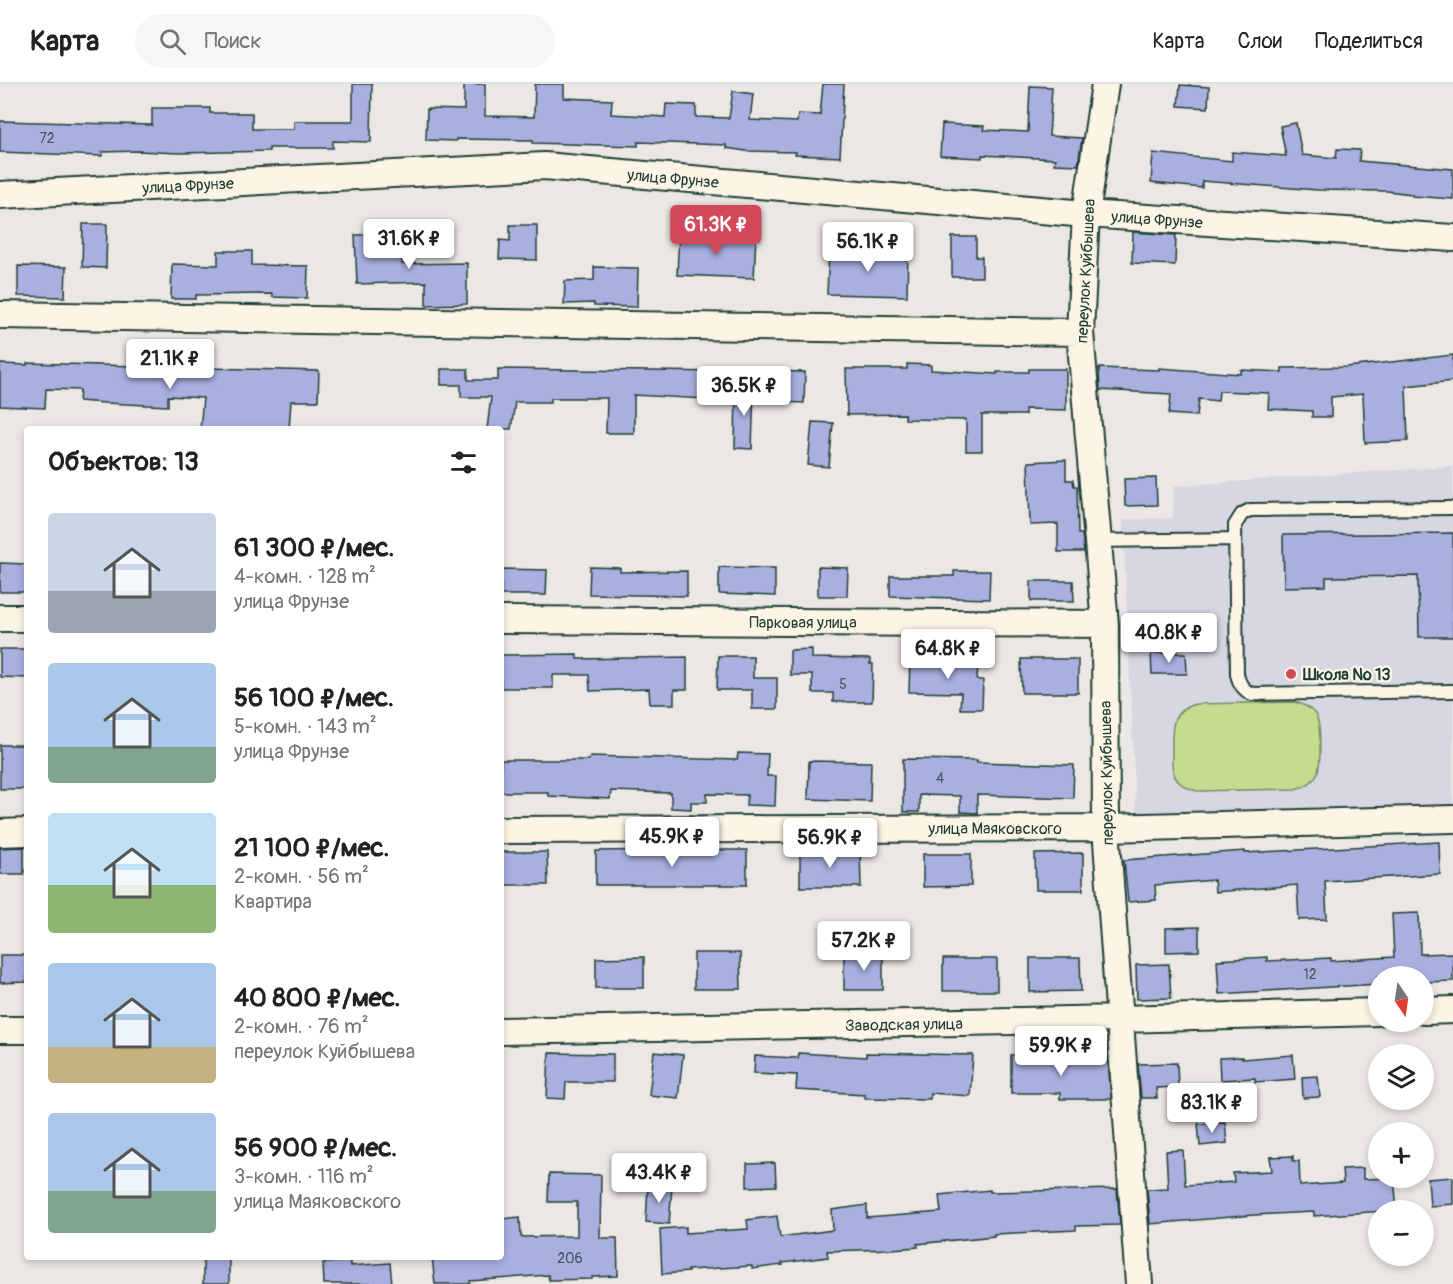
<!DOCTYPE html>
<html lang="ru">
<meta charset="utf-8">
<style>
body{margin:0;font-family:Pangolin,sans-serif;background:#f6f6f6;color:#222;height:100vh;display:flex;flex-direction:column;font-size:22px;white-space:nowrap}
*{box-sizing:border-box;margin:0}
p{font-size:20px;color:#767676}
.icon{flex:none;width:33px;height:33px;fill:none;stroke:currentColor;stroke-width:2;stroke-linecap:round;stroke-linejoin:round}
.map{position:relative;flex:1;overflow:hidden}
.details{position:absolute;left:24px;top:342px;width:480px;height:834px;display:flex;flex-direction:column;background:#fff;border-radius:6px;box-shadow:0 3px 9px #0003}
.details>*{flex:none}
.needle{width:39px;rotate:167deg}
.buttons{position:absolute;left:1368px;top:882px;display:grid;gap:12px}
.buttons a{display:grid;place-items:center;width:66px;height:66px;border-radius:50%;background:#fff;box-shadow:0 3px 9px #0003;font-size:30px}
.price{position:absolute;translate:-50% -51px;padding:0 14px;border-radius:6px;background:#fff;color:#222;font-size:20px;line-height:39px;filter:drop-shadow(0 2px 3px #0008)}
.price::after{content:'';position:absolute;left:50%;top:36px;width:18px;height:14px;margin-left:-9px;background:inherit;clip-path:polygon(0 0,100% 0,50% 100%)}
.price.current{background:#d1495b;color:#fff}
ul{padding:0;list-style:none}
li{display:flex;align-items:center;gap:18px;height:150px;padding:0 24px}
li span{display:grid;place-items:center;flex:none;width:168px;height:120px;border-radius:6px;color:#555}
li>.icon{margin-inline-start:auto}
span .icon{width:72px;height:72px;fill:#fffc;stroke-width:1}
li b{font-size:26px}
h2{display:flex;justify-content:space-between;align-items:center;height:72px;padding:0 24px;font-size:26px}
header{display:flex;align-items:center;gap:36px;box-sizing:border-box;height:84px;padding:0 30px;background:#fff;border-bottom:2px solid #e0e0e0}
header strong{font-size:28px}
nav{display:flex;gap:33px;margin-inline-start:auto;font-size:21px}
.search{width:420px;height:54px;background:#f6f6f6;display:flex;align-items:center;gap:15px;box-sizing:border-box;padding:0 21px;border-radius:33px;color:#767676;font-size:22px}
.map>svg:first-child{display:block}
.built{fill:#d7d6e3}
.green{fill:#c7db90;stroke:#738c62;stroke-width:1.5}
.building{fill:#a9b0e0;stroke:#1f3d34;stroke-width:1.5}
.lines{fill:none;stroke-linecap:round;stroke-linejoin:round}
.service-casing{stroke:#1f3d34;stroke-width:16}
.minor-casing{stroke:#1f3d34;stroke-width:30}
.service{stroke:#fcf5e5;stroke-width:12}
.minor{stroke:#fcf5e5;stroke-width:26}
.poi-dot{fill:#d1495b;stroke:#fcf5e5;stroke-width:2}
.labels{text-anchor:middle;stroke-width:4.5;stroke-linejoin:round;paint-order:stroke}
.number-label{font-size:14px;fill:#425a5f}
.street-label{font-size:16px;fill:#1f3d34;stroke:#fcf5e5}
.poi-label{font-size:16px;font-weight:bold;fill:#1f3d34;stroke:#fcf5e5;text-anchor:start}
</style>
<header>
<strong>Карта</strong>
<div class="search"><svg class="icon" aria-label="search" viewBox="0 0 24 24"><circle cx="10" cy="10" r="6"/><path d="M15 15l6 6"/></svg>Поиск</div>
<nav><a>Карта</a><a>Слои</a><a>Поделиться</a></nav>
</header>
<div class="map">
<svg width="1453" height="1200" viewBox="0 0 1453 1200">
<rect width="100%" height="100%" fill="#ebe7e4"/>
<filter id="ink" filterUnits="userSpaceOnUse"><feTurbulence type="fractalNoise" baseFrequency=".0167" numOctaves="2"/><feDisplacementMap in="SourceGraphic" scale="12" xChannelSelector="R" yChannelSelector="G"/><feConvolveMatrix kernelMatrix="1 2 1 2 8 2 1 2 1" color-interpolation-filters="sRGB"/></filter>
<g filter="url(#ink)">
<path class="built" d="M1453 382V723L1136 733 1123 436 1173 434 1174 402Z"/>
<path class="green" d="M1294 618C1320 624 1320 639 1320 662 1320 684 1321 699 1295 705L1197 707C1189 705 1182 702 1177 696 1171 688 1172 677 1172 668 1172 646 1169 626 1196 620Z"/>
<path class="building" d="M353 0H372L371 58 333 57V64H269V67L178 69 138 67 102 68V72L0 68V37L152 41V24H210V29H252V45H294V37H353Z
M464 0H485V32L534 33 535 0H564V14L612 16 611 30 665 33 666 20 696 21V33L729 34 733 7 753 10 750 36 797 38 798 30 820 31 823 0H844L840 73 795 71 796 68 746 67 726 64V61L638 58V62L533 59V56L456 55V57L426 56 427 25 464 26Z
M1180 1 1209 3 1208 24 1178 22Z
M1030 2 1052 3 1049 52 1082 54 1078 81 1054 80 1055 75 982 71V74L940 72 942 40 984 42 983 46 1028 48Z
M1296 39 1302 71 1336 74 1337 65 1360 66 1359 77 1453 85V115L1412 112V110L1387 107 1318 106 1202 97V104L1151 99 1153 69 1232 77V68L1286 72 1280 42Z
M83 140H107L106 184 82 183Z
M510 141H537V176L499 175 500 156 510 157Z
M1133 148 1176 151 1175 181 1132 179Z
M679 149 756 152 754 194 677 191Z
M401 150 402 180 467 179V220L426 221V198L357 200 355 151Z
M952 153H976V173H982V193H952Z
M829 165 908 168 907 212 827 210Z
M218 167H252V181L308 182 307 214 272 213V210L196 211V215H171L172 180 218 181Z
M18 182 66 183 65 213 18 212Z
M594 183 638 184 637 223 594 222V219L564 220 565 197 594 196Z
M1453 271V297L1406 302 1408 357 1365 359 1363 310 1331 313V333H1312V327L1268 325 1269 309 1219 307 1218 317 1199 315 1197 332 1169 330 1171 310 1100 306 1099 289V284L1159 286V284L1241 290V286L1282 288V284L1347 283Z
M27 279 319 287 318 317H291L289 345H200L203 314 168 312V322L105 319 79 317 80 306 46 305 45 324 0 322V280L27 281Z
M907 280 931 281V286L997 290V288H1029V285H1066V326L1025 325V331H982V367H966V336L905 335V330L847 331 846 285H907Z
M441 285H468V296H498V285L725 288 724 316 634 311V349H606L607 314H551V318H515L511 345H487L491 313H461V301H441Z
M758 287 805 288 804 319 757 317Z
M736 301 754 302 752 365 735 364Z
M812 338 833 339 829 383 808 381Z
M1066 376V396H1073L1074 402H1077L1078 450H1082L1084 468H1058V440L1030 441 1028 378Z
M1156 394 1157 421 1125 422 1124 395Z
M1453 449V553H1419L1418 492 1326 493V502L1284 503 1283 451Z
M0 479 27 480V508H0Z
M590 483 620 484V488L687 487V512L589 510Z
M719 483 775 484V512L719 510Z
M818 483 848 484 847 512H818Z
M501 485 547 486 546 511H501Z
M954 487H990L989 515 890 512V492H954Z
M1031 497H1073L1074 517H1031Z
M0 565H27V594L0 593Z
M812 565V574L870 575V580H873L872 618H833V609H812V591H790V566Z
M1151 569H1186L1187 590H1152Z
M577 570V575L687 573V606H674V620H650L649 605 590 607 589 591H553V604H501V571Z
M718 572H753V594H777V625H752V606H717Z
M910 575 978 577 977 596H983L982 625H960L961 609 909 608Z
M1021 575H1078V609H1022Z
M0 661H27V705H0Z
M738 669 768 670 767 692H776L775 722 746 721 747 711 707 710V718H691V725L671 724V709L611 707 610 715 548 712V708H501V676H589L590 672 737 676Z
M903 675 977 676V678L1074 681 1073 714 977 711V729L960 728V712L919 711V728H903Z
M809 677 871 678 870 717 808 715Z
M1439 758 1440 790 1325 797 1327 835 1299 836 1297 801 1215 808 1214 796 1155 801 1156 816 1128 818 1124 776 1245 767V769Z
M24 763V790H0V764Z
M669 766H747V801H596V767Z
M860 766 861 803H800V767Z
M501 768H547L548 801H501Z
M1083 769V806H1036L1035 770Z
M923 770H971V802L923 803Z
M1419 829 1420 870 1453 869V897L1424 898V892H1378V900L1219 910 1217 876 1267 873V877L1331 874V877L1394 873 1392 830Z
M1199 843V867L1166 868V844Z
M694 869H740L741 905H694Z
M883 870V906H844V871Z
M0 871H27V898L0 899Z
M644 873V904H596V874Z
M1030 874H1080L1081 907 1030 908Z
M943 875H997V907H943Z
M1169 880 1171 914 1137 915 1136 881Z
M654 968 683 971 678 1014 649 1011Z
M549 969 613 970V998H566L565 1015 547 1014Z
M798 969 866 973V969L973 971 970 1012 930 1009V1015L865 1014V1010L796 1006 797 991 754 989 755 972 798 974Z
M1011 971H1037V975L1108 974 1111 1015H1060V1009H1011Z
M1293 971 1295 995 1255 998V994L1220 996 1219 974 1242 973V975Z
M1177 979 1178 1003 1156 1004 1157 1014H1141L1138 980Z
M1318 992 1320 1013 1303 1014 1302 993Z
M1225 1038 1227 1059 1200 1062 1198 1040Z
M1183 1066 1185 1101 1234 1098 1233 1089 1272 1087 1270 1073 1293 1072V1077H1299L1300 1102 1343 1099 1342 1085 1363 1084V1095L1394 1094 1397 1126 1314 1132V1128L1254 1131 1150 1140 1147 1105 1168 1104 1166 1067Z
M775 1079 776 1102 747 1103V1080Z
M549 1090 601 1091 600 1154H617L618 1192 592 1193V1195L549 1196 548 1191 470 1197V1200H435L432 1173H501V1135L520 1133 521 1153 577 1152V1118H548Z
M1453 1093V1120L1430 1122 1428 1095Z
M648 1101 672 1102 669 1140 646 1138Z
M1117 1105 1120 1141 1076 1142V1146L994 1150V1152L917 1160 918 1163 891 1165 827 1167 828 1173 782 1179 783 1181 752 1185V1182L688 1186V1188L662 1190 660 1145 686 1143V1149L748 1145 747 1136 777 1132 780 1153 833 1146 832 1126 867 1121V1134L941 1128 939 1111 990 1106V1108Z
M203 1173H229V1200H203Z
M350 1177V1182L390 1179 392 1200H324L323 1179Z"/>
<g class="lines">
<g class="service-casing">
<path id="service" d="M1453 424 1250 426 1242 430 1235 441 1237 590C1239 600 1243 606 1252 610L1453 607
M1098 457 1235 455"/>
</g>
<g class="minor-casing">
<path id="minor" d="M1105 0 1086 130 1080 248 1105 540 1106 744 1139 1200
M0 111 544 82 1086 130 1453 154
M0 231 1080 248
M0 534H27
M501 536 1105 540
M501 746 1106 744 1453 735
M0 749 27 748
M1424 927 1453 926
M0 946H27
M501 947 1119 935 1378 928"/>
</g>
<use href="#service" class="service"/>
<use href="#minor" class="minor"/>
</g>
</g>
<circle class="poi-dot" cx="1291" cy="590" r="6"/>
<g class="labels">
<g class="number-label">
<text x="47" y="59">72</text>
<text x="843" y="605">5</text>
<text x="940" y="699">4</text>
<text x="1310" y="895">12</text>
<text x="570" y="1179">206</text>
</g>
<g class="street-label">
<text transform="translate(673 94) rotate(5)" y="6">улица Фрунзе</text>
<text transform="translate(188 101) rotate(-3)" y="6">улица Фрунзе</text>
<text transform="translate(1157 135) rotate(4)" y="6">улица Фрунзе</text>
<text transform="translate(1085 187) rotate(-87)" y="6">переулок Куйбышева</text>
<text x="803" y="544">Парковая улица</text>
<text transform="translate(1106 689) rotate(-91)" y="6">переулок Куйбышева</text>
<text x="995" y="750">улица Маяковского</text>
<text transform="translate(904 940) rotate(-1)" y="6">Заводская улица</text>
</g>
<g class="poi-label">
<text x="1303" y="596">Школа № 13</text>
</g>
</g>
</svg>
<div class="buttons">
<a><svg class="needle" viewBox="-14 -14 28 28"><path d="M0-13l5 13h-10z" fill="#e53935"/><path d="M0 13l5-13h-10z" fill="#767676"/></svg></a>
<a><svg class="icon" aria-label="layers" viewBox="0 0 24 24"><path d="M12 4l9 5-9 5-9-5zM3 14l9 5 9-5"/></svg></a>
<a>+</a>
<a>−</a>
</div>
<b class="price current" style="left:716px;top:172px">61.3K ₽</b>
<b class="price" style="left:409px;top:186px">31.6K ₽</b>
<b class="price" style="left:868px;top:189px">56.1K ₽</b>
<b class="price" style="left:170px;top:306px">21.1K ₽</b>
<b class="price" style="left:744px;top:333px">36.5K ₽</b>
<b class="price" style="left:1169px;top:580px">40.8K ₽</b>
<b class="price" style="left:948px;top:596px">64.8K ₽</b>
<b class="price" style="left:672px;top:784px">45.9K ₽</b>
<b class="price" style="left:830px;top:785px">56.9K ₽</b>
<b class="price" style="left:864px;top:888px">57.2K ₽</b>
<b class="price" style="left:1061px;top:993px">59.9K ₽</b>
<b class="price" style="left:1212px;top:1050px">83.1K ₽</b>
<b class="price" style="left:659px;top:1120px">43.4K ₽</b>
<section class="details">
<h2>Объектов: 13<svg class="icon" aria-label="filters" viewBox="0 0 24 24"><path d="M4 7h16M4 17h16"/><circle cx="9" cy="7" r="2"/><circle cx="15" cy="17" r="2"/></svg></h2>
<ul>
<li><span style="background:linear-gradient(#c9d6e8 65%,#9aa5b1 0)"><svg class="icon" aria-label="home" viewBox="0 0 24 24"><path d="M3 11l9-7 9 7M6 9v11h12V9"/></svg></span><div><b>61 300 ₽/мес.</b><p>4-комн. · 128 m²</p><p>улица Фрунзе</p></div></li>
<li><span style="background:linear-gradient(#a9c7e8 70%,#7fa58c 0)"><svg class="icon" aria-label="home" viewBox="0 0 24 24"><path d="M3 11l9-7 9 7M6 9v11h12V9"/></svg></span><div><b>56 100 ₽/мес.</b><p>5-комн. · 143 m²</p><p>улица Фрунзе</p></div></li>
<li><span style="background:linear-gradient(#bfe0f5 60%,#8fb573 0)"><svg class="icon" aria-label="home" viewBox="0 0 24 24"><path d="M3 11l9-7 9 7M6 9v11h12V9"/></svg></span><div><b>21 100 ₽/мес.</b><p>2-комн. · 56 m²</p><p>Квартира</p></div></li>
<li><span style="background:linear-gradient(#a9c7e8 70%,#c2b280 0)"><svg class="icon" aria-label="home" viewBox="0 0 24 24"><path d="M3 11l9-7 9 7M6 9v11h12V9"/></svg></span><div><b>40 800 ₽/мес.</b><p>2-комн. · 76 m²</p><p>переулок Куйбышева</p></div></li>
<li><span style="background:linear-gradient(#a9c7e8 65%,#7fa58c 0)"><svg class="icon" aria-label="home" viewBox="0 0 24 24"><path d="M3 11l9-7 9 7M6 9v11h12V9"/></svg></span><div><b>56 900 ₽/мес.</b><p>3-комн. · 116 m²</p><p>улица Маяковского</p></div></li>
</ul>
</section>
</div>
